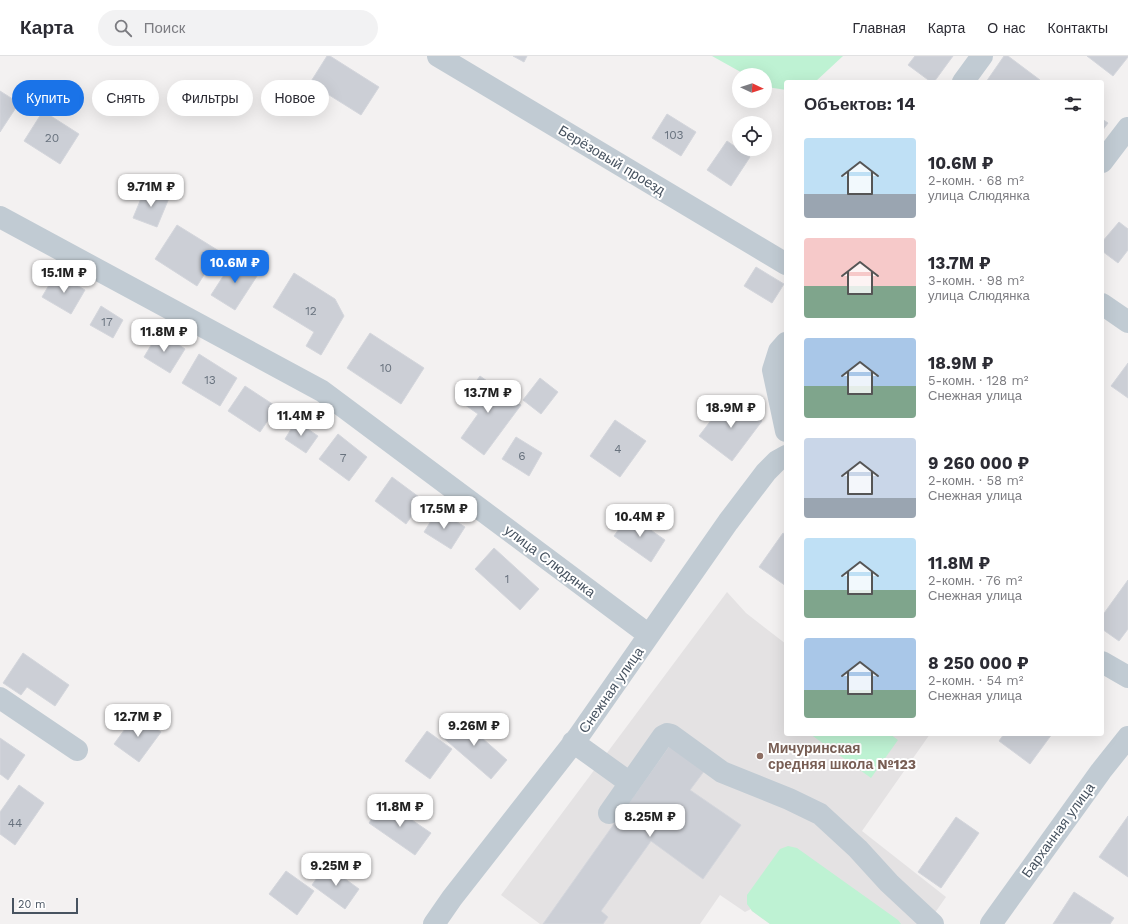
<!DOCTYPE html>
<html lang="ru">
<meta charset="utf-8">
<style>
body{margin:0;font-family:"Work Sans",sans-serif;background:#f2f2f3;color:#2b2b33;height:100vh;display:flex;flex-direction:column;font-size:15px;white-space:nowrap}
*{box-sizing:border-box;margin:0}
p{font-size:13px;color:#7c7c81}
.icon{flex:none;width:22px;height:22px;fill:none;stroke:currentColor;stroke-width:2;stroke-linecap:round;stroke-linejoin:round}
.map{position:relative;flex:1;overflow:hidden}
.drawer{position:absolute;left:784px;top:24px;width:320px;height:656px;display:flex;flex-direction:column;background:#fff;border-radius:4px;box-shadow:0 4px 16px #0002}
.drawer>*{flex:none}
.guide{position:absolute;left:12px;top:24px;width:380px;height:36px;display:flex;gap:8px}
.needle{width:26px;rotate:94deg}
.controls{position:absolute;left:732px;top:12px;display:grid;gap:8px}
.controls a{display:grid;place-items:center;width:40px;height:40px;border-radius:50%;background:#fff;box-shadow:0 4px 16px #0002;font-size:20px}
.scale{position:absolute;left:12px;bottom:10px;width:66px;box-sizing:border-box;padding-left:4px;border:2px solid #475360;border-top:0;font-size:11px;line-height:14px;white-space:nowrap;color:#475360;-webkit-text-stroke:3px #fff;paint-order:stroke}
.price{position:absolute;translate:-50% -34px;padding:0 9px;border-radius:8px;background:#fff;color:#222;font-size:13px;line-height:26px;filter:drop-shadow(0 1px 2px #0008)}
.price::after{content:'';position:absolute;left:50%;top:24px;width:12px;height:9px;margin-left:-6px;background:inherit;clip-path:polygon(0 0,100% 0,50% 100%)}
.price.active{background:#1a73e8;color:#fff}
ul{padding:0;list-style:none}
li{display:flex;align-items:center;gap:12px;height:100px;padding:0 20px}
li span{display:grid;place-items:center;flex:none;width:112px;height:80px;border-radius:4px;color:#555}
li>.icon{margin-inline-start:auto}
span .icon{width:48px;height:48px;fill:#fffc;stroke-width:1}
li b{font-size:17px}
h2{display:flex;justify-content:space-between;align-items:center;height:48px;padding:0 20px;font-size:17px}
.pill{padding:0 14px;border-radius:18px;background:#fff;box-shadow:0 4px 16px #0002;font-size:14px;line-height:36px}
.pill.active{background:#1a73e8;color:#fff}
header{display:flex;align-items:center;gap:24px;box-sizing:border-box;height:56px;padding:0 20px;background:#fff;border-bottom:1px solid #e1e1e2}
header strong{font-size:19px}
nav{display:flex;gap:22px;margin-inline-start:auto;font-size:14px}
.search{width:280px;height:36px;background:#f2f2f3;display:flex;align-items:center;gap:10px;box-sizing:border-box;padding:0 14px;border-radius:22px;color:#7c7c81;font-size:15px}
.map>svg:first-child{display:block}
.education{fill:#e4e2e3}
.green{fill:#bef2d3}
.building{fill:#cccfd6;stroke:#d4d6dc}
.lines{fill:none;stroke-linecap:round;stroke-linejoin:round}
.minor{stroke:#c1cbd3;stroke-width:22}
.education-dot{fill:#8d6e63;stroke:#fff;stroke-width:1.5}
.labels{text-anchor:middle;stroke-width:4;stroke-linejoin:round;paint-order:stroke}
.number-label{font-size:12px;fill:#68727e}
.street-label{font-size:14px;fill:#475360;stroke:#fff}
.education-label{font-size:14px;font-weight:bold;fill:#785e54;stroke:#fff;text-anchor:start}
</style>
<header>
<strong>Карта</strong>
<div class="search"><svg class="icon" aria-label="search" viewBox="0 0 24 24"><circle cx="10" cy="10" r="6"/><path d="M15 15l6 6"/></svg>Поиск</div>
<nav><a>Главная</a><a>Карта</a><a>О нас</a><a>Контакты</a></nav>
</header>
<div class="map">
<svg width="1128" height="868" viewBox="0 0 1128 868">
<rect width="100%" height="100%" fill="#f3f1f1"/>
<path class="education" d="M727 536 746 557 786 588V678H930L862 775 946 841 927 868H770L752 855 751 853 745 856 720 839 700 868H540L501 839Z"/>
<path class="green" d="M712 0H843L815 26H786V34L767 31 765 30V19H746Z
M810 678H890L898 684 871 722Z
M788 790 797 792 898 864 901 868H770L752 855 747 848V839L780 793Z"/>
<path class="building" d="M327 0H330L379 31 361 59 310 27Z
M513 0H527L524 6Z
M915 0H953L934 26H931L908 9Z
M1004 0H1008L1040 24 1038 26H986Z
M1087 0H1128V1L1113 20Z
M0 35 19 47 0 76Z
M43 55 79 78 60 108 24 85Z
M667 58 696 76 681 100 652 82Z
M1102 63 1108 67 1102 75Z
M727 85 750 101 731 130 707 114Z
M145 133 169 142 157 171 133 162Z
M1119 166 1128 173V194L1118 207 1102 195V186Z
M177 169 219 195 197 230 155 203Z
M235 202 259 217 235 254 211 239Z
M756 211 784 228 772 247 744 230Z
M56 217 85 234 71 258 42 241Z
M294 217 335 243 344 260 321 299 306 290 314 276 273 251Z
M101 250 123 264 113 282 90 269Z
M159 276 185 293 170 317 144 301Z
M370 277 424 312 401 348 347 312Z
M199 298 237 322 220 350 182 327Z
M1128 307V342L1111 330Z
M480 320 521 349 484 399 461 382 478 358 461 346Z
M540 322 558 336 541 358 523 344Z
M245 330 277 351 260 376 228 355Z
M729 341 762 365 732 405 699 380Z
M615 364 646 385 620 421 590 400Z
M296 365 318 380 306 397 285 383Z
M338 378 367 401 349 425 319 403Z
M516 381 542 397 529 420 502 403Z
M392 421 423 444 406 468 375 445Z
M438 454 465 471 451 493 424 476Z
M629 459 665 484 651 506 614 480Z
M783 477 786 479V530L759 511Z
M494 492 539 533 520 554 475 513Z
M1128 524V573L1119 585 1102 573V560Z
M23 597 69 629 55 650 27 631 21 639 3 627Z
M136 658 161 676 139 706 114 688Z
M457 660 507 704 491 723 440 679Z
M427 675 452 693 430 723 405 705Z
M1004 678H1052L1030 708 999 685Z
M0 682 25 699 8 724 0 718Z
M670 689 705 714 690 734 741 769 703 823 651 785 601 855 608 861 603 868H543Z
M19 729 44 747 15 789 0 778V756Z
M384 745 431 777 415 799 369 767Z
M1128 760V821L1099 801Z
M956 761 979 777 941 832 918 816Z
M326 809 359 833 345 853 312 829Z
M286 815 314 835 297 859 269 838Z
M1074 836 1114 862 1110 868H1053Z"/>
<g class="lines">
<path class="minor" d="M438 0 786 208
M963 26 982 0
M1102 106 1128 72
M0 161 322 335 649 579
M1102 248 1128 266
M786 287 779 295 773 314 786 375
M1102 606 1128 621
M0 642 77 694
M573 686 630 727
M609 757 663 680 667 678 671 679 722 716 789 743 820 758 858 793 889 827 933 868
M434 868 452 842 578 681 728 466 766 416 777 405 786 400
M991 868 1101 715 1128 681"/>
</g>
<circle class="education-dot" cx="760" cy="700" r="4"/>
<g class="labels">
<g class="number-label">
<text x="674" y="83">103</text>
<text x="52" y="86">20</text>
<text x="311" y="259">12</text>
<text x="107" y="270">17</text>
<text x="386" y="316">10</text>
<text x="210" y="328">13</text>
<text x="618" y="397">4</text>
<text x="522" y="404">6</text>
<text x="343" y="406">7</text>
<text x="507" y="527">1</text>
<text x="15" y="771">44</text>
</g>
<g class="street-label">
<text transform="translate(612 104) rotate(31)" y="5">Берёзовый проезд</text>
<text transform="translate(550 505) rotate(37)" y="5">улица Слюдянка</text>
<text transform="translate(611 634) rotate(-55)" y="5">Снежная улица</text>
<text transform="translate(1058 774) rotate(-54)" y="5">Барханная улица</text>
</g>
<g class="education-label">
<text x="768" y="697">Мичуринская<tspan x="768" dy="16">средняя школа №123</tspan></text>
</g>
</g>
</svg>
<div class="controls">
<a><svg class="needle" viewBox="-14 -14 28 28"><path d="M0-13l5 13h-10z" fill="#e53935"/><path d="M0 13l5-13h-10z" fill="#7c7c81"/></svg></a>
<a><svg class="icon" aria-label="locate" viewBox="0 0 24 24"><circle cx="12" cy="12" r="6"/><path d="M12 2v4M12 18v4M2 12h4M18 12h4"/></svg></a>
</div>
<div class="scale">20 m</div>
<b class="price" style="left:151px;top:152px">9.71M ₽</b>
<b class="price active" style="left:235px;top:228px">10.6M ₽</b>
<b class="price" style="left:64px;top:238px">15.1M ₽</b>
<b class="price" style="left:164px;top:297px">11.8M ₽</b>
<b class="price" style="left:488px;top:358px">13.7M ₽</b>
<b class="price" style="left:731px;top:373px">18.9M ₽</b>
<b class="price" style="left:301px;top:381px">11.4M ₽</b>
<b class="price" style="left:444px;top:474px">17.5M ₽</b>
<b class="price" style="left:640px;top:482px">10.4M ₽</b>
<b class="price" style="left:138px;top:682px">12.7M ₽</b>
<b class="price" style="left:474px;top:691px">9.26M ₽</b>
<b class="price" style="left:400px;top:772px">11.8M ₽</b>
<b class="price" style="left:650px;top:782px">8.25M ₽</b>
<b class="price" style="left:336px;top:831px">9.25M ₽</b>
<div class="guide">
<a class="pill active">Купить</a>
<a class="pill">Снять</a>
<a class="pill">Фильтры</a>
<a class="pill">Новое</a>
</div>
<section class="drawer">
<h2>Объектов: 14<svg class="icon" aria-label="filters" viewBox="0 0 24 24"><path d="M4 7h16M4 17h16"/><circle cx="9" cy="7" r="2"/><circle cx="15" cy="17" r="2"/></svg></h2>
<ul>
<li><span style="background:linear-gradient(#bfe0f5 70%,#9aa5b1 0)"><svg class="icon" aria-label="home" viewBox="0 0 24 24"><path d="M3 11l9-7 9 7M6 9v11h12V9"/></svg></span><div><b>10.6M ₽</b><p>2-комн. · 68 m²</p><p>улица Слюдянка</p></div></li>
<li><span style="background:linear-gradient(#f6c9c9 60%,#7fa58c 0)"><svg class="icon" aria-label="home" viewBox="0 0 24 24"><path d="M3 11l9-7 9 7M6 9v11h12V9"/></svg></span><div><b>13.7M ₽</b><p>3-комн. · 98 m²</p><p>улица Слюдянка</p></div></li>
<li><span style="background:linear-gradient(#a9c7e8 60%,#7fa58c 0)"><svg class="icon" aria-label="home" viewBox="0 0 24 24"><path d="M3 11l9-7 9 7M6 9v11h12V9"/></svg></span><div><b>18.9M ₽</b><p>5-комн. · 128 m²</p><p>Снежная улица</p></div></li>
<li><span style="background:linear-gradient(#c9d6e8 75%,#9aa5b1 0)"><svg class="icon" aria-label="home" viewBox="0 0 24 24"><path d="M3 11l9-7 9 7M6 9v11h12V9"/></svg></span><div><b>9 260 000 ₽</b><p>2-комн. · 58 m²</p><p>Снежная улица</p></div></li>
<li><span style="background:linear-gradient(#bfe0f5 65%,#7fa58c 0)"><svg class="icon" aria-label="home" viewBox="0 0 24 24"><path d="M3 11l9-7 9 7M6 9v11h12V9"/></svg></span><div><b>11.8M ₽</b><p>2-комн. · 76 m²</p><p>Снежная улица</p></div></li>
<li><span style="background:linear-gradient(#a9c7e8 65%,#7fa58c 0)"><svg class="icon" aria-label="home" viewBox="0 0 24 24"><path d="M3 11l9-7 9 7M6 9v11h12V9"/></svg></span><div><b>8 250 000 ₽</b><p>2-комн. · 54 m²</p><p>Снежная улица</p></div></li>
</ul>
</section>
</div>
